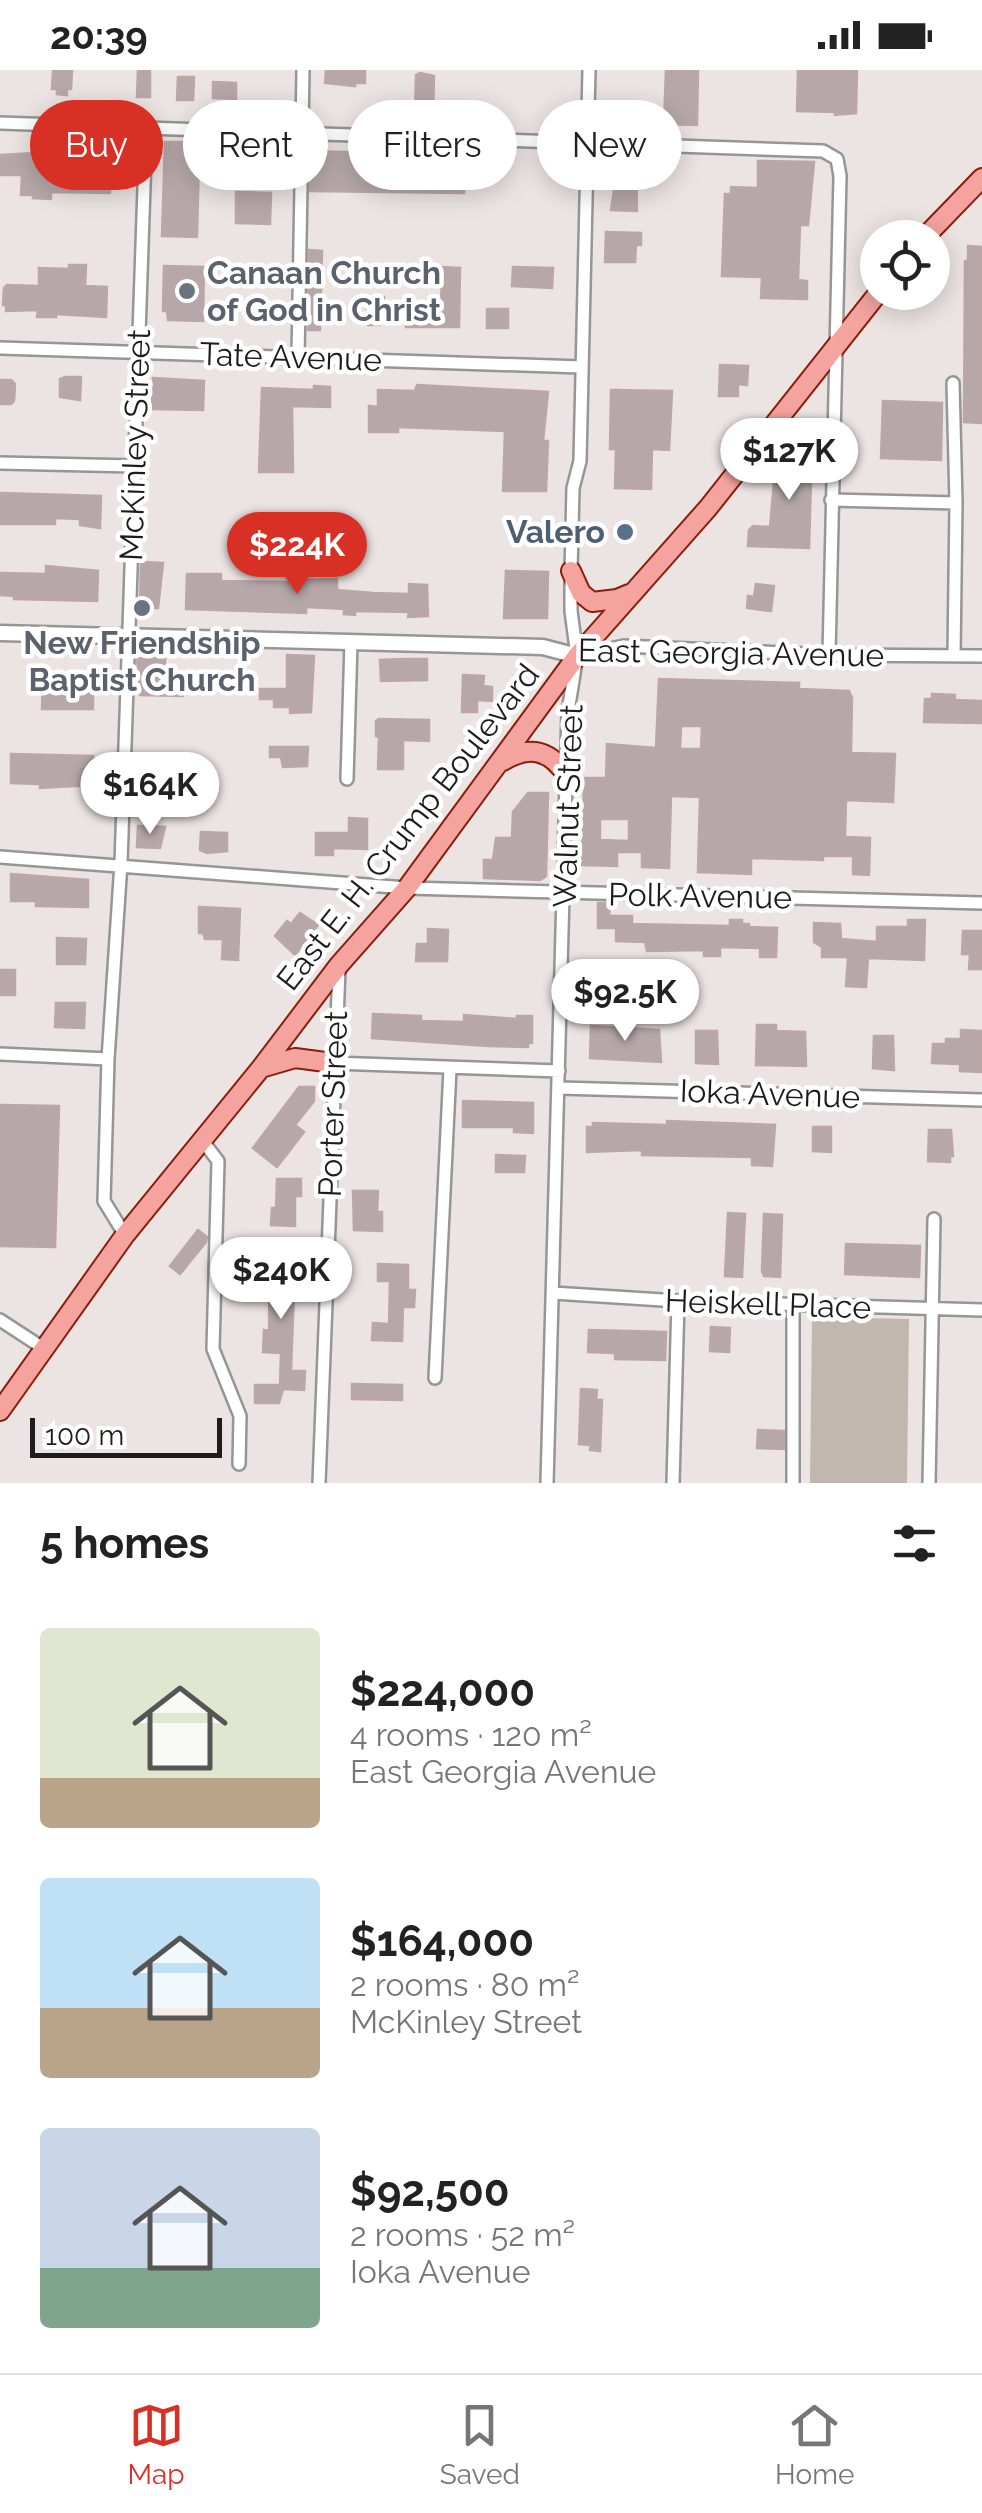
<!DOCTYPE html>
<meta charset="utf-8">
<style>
body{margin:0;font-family:Raleway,sans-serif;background:#f2f2f2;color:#222;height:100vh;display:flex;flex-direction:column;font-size:38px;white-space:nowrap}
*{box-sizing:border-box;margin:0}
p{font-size:32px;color:#767676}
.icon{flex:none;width:55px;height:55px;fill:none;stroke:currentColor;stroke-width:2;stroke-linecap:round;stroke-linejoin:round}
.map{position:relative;height:1413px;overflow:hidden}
.details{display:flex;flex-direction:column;background:#fff;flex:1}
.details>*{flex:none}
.top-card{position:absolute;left:30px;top:30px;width:922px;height:90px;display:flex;gap:20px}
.controls{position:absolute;left:860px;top:150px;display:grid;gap:20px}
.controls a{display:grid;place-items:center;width:90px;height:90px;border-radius:50%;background:#fff;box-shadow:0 5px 25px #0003;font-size:50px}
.scale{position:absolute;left:30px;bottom:25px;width:192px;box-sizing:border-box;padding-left:10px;border:5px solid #1c1c1c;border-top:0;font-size:28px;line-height:35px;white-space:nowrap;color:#1c1c1c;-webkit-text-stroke:8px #fff;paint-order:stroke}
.price{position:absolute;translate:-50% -85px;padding:0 22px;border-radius:35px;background:#fff;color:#222;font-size:32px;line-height:65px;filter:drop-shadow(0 2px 5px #0008)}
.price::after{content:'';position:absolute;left:50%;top:60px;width:30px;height:22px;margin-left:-15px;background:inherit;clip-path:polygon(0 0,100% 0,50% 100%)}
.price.active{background:#d93025;color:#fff}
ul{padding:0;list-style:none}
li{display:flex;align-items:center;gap:30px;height:250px;padding:0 40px}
li span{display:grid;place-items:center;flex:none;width:280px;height:200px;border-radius:10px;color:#555}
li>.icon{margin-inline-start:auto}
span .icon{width:120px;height:120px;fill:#fffc;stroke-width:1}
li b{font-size:42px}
h2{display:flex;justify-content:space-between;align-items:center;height:120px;padding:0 40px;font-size:42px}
.chip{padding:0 35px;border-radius:45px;background:#fff;box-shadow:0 5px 25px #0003;font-size:35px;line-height:90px}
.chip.active{background:#d93025;color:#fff}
.status{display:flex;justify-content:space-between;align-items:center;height:70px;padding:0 50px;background:#fff;direction:ltr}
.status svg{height:28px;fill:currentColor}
.menu{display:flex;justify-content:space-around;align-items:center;height:140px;border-top:2px solid #e0e0e0;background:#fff;font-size:28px;color:#767676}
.menu a{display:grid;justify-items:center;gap:5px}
.menu .active{color:#d93025}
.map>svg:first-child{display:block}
.construction{fill:#c0b7ae}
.building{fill:#b6a8a9;stroke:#bda6a7;stroke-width:2.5;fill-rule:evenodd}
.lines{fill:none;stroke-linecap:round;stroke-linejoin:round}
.minor-casing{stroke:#969696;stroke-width:16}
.tertiary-casing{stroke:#969696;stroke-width:19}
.primary-casing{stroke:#891e0a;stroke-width:22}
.minor{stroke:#fff;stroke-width:11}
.tertiary{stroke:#fff;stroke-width:14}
.primary{stroke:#f5a39f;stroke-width:18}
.worship-dot{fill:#6b7280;stroke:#fff;stroke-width:4}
.service-dot{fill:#5c6f8a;stroke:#fff;stroke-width:4}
.labels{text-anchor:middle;stroke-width:9;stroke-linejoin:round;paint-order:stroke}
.worship-label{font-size:32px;font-weight:bold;fill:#5b616d;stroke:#fff;text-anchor:start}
.street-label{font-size:32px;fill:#1c1c1c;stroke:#fff}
.service-label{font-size:32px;font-weight:bold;fill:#4e5e75;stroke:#fff;text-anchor:end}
</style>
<div class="status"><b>20:39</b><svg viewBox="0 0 49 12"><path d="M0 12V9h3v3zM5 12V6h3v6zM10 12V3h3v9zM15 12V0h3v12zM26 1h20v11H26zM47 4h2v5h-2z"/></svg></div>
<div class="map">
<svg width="982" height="1413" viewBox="0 0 982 1413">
<rect width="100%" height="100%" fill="#ece4e2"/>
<path class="construction" d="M812 1247 909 1249 907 1413H810Z"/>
<path class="building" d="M138 0 150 1V27H137Z
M326 0H365V13H355V16L325 13Z
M666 0H698L697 55 664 54Z
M798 0H857L856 43 835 45V42L797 41Z
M53 1H72L71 19H67V25L57 24V19H52Z
M420 3 434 6 433 44 415 43 416 5Z
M178 7H194L193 30H177Z
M213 12 236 13V29L213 28Z
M165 72H196L201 78H211L210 88 199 87 197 167 162 166Z
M90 81H107L106 85H111L110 123 51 122V129L33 128 34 125H21L22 105H0V85L52 82V89L80 90 81 84H90Z
M311 81 466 86 464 123 310 121Z
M601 83 636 84 637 141 611 140 616 106H600Z
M758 91 814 92 808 155H800L798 210 807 211V229L761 228 762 207 722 206 725 124H731V117L758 118Z
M236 122 271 123 270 154 236 153Z
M606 162 641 163V175H636L635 192H605Z
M968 176 982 177V353L964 352 965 191H968Z
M309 180 322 181 320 260H308Z
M69 195H86L85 216 107 217 106 247 56 244V247H37L38 240 6 241V235H3L4 218 7 215 39 216V198L69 199Z
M164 196 204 197 203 251 168 250 167 241H163Z
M442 197 460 198 459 257H406V240L441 241Z
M513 197 553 198 552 218 512 216Z
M366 227H384V250H380V255H368Z
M487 239H508V258H487Z
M720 295 748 296 747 315 738 314V326H719Z
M65 307H81L80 330 60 327V309Z
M153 308 204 311 203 340 152 339Z
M0 310H11L15 314 14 331 11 334H0Z
M417 315 548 322 543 371H548L546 421H503L505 361 398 357V362H369V336L378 337V320L415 321Z
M314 316 330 317V337L292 336 293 402H259L262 318 314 320Z
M611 320 672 321 669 380 652 379 651 419 615 418 616 379H610Z
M883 331 942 333 941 390 881 388Z
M789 375 812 376 809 478 748 476 749 460 753 456 770 457 776 389H788Z
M0 423 101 426 100 458 80 455V449L55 448V454H0Z
M141 492 163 493 158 538H140Z
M46 496 98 501 97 531 14 529V526L0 525V503L46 504Z
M506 501 548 502 547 548H504Z
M187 504H221V511L290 512V510L337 509V520L373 523 409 524V514L427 515 428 546 408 547 409 542 355 541V545L344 544V539L327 538 306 537V543L186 539Z
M756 514 774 516 771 541 747 538 748 526 754 527Z
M144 583 165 586V604L177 606V614H184L183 626 140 625 137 588H144Z
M287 585 314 586 311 642 290 643V637H274V629H260V619H287Z
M404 589H427V610L381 611 380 590Z
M463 605 484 606 483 616 492 617V631L477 630V642H462Z
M659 609 799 613V619L849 621 852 628 851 683 895 684 893 732 846 730 845 767 870 768 869 805 853 804V786H823V790L751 788V804L698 802 700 727 671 726 669 798 642 797V782H617V796L582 795 584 708H606L607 674 656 678ZM681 656H702L701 679H680ZM600 749H629V771L600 770Z
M43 610 93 612V639H42Z
M932 624 955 625V630L982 631V653L924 652 925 629H932Z
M379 649 429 650V671L403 670V699H378L379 667 376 666V651Z
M270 677H308L307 696 283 697 281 687H270Z
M11 684 93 686V715L40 718V714L11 713Z
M528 723H548L546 806 540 810 484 808V790H493L496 768H512L513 742Z
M349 748 367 749V779L333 778V785H316V763H349Z
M138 756 165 757 160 778 137 777Z
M201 762 227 763V781L207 783 200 780Z
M11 804 88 810V837L36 836V831H11Z
M598 833H610L609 846H632V854L730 856V850H742V854H749V857L777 858 776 887H760V878L720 877V886H704V880L647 881 645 872 616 871V858H598Z
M199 837 240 839 238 890 222 889 223 869H205L203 863H199Z
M300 843 318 855 295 885 275 866 287 851 291 854Z
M908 850H925L924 890 868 888 866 917 846 916 848 887H822V877L814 872V853L840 854 841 869 877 872V857H908Z
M428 859 448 860 447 891H416L417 874H428Z
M963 861H982V899H969L970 884H962Z
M57 868 86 869 85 894H57Z
M0 900H15V925H0Z
M56 933H85L84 958 55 957Z
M373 944 421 946V951L464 952V945L517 949V946H532V973H528V977L489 976 372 968Z
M757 955H776V961L805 962 806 996 756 995Z
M591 956 659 960 661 992 590 988Z
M961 960 982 961V1002L960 1001V994L932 993 933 974H946V969H961Z
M696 961H717L718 994 696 993Z
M874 966H893L894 1000 873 998Z
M299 1017H314V1031L295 1055 304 1062 277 1097 253 1078Z
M463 1031 533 1033V1063L514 1062V1057H463Z
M0 1035 59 1036 55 1177 0 1176Z
M667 1051 775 1055 772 1096 752 1095V1087L642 1085V1080L587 1082V1057H593V1053L667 1055Z
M813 1057H831V1082L813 1081Z
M929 1060H951L953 1086H950V1092L928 1091Z
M496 1085 525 1086 524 1102H496Z
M277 1109H301V1126H295V1156L271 1155 272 1138H276Z
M353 1121H378L377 1142H382V1161L354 1160Z
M728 1143 745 1144 742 1207 725 1206Z
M764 1144 782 1145 780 1207 764 1206 762 1201Z
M198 1160 207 1167 206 1172 180 1204 170 1196Z
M846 1174 920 1176 919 1207 845 1204Z
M270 1175 301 1176V1191H295L291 1301H305L304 1320 283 1319 279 1333H255V1315H280L281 1283 263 1282 264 1260 269 1261Z
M378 1194 408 1195V1220H415L414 1237H403L402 1271 372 1270 373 1253 389 1254 390 1211H378Z
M711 1257 730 1258 729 1282 710 1281Z
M589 1260 666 1262 665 1290 615 1289V1283L588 1282Z
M352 1314 402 1315V1330L352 1329Z
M581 1319 597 1320 596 1330H602L600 1381 590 1380 591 1375 579 1374Z
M758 1360 784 1361V1379L757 1378Z"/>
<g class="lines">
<g class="minor-casing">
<path id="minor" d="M0 53 823 81 837 89 840 106 829 585
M0 278 582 297
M298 287 303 0
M953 313 956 433 954 585
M0 393 134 396
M831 430 956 433
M577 586 624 576 829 585 982 586
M347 709 351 572
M0 787 407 818 982 833
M0 984 108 989
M333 993 559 1001
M559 1018 982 1030
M202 1070 218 1091 213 1279 240 1346 239 1394
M125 1165 104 1131 108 989 121 793 146 58
M553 1223 678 1231 982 1240
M0 1250 46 1280
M435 1308 450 999
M319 1413 339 899
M547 1413 568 641 577 586 571 541V501L573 418 580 391 589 0
M673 1413 678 1231
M793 1413V1235
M929 1413 934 1149"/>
</g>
<g class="tertiary-casing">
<path id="tertiary" d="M0 563 543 577 577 586"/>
</g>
<g class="primary-casing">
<path id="primary" d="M924 168 982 108
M571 501 581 523 592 532 617 529 629 524
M503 691C530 675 550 680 567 706
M261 998 295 988 333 993
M0 1341 125 1165 261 998 339 895 407 818 577 586 708 438 879 222"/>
</g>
<use href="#minor" class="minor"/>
<use href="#tertiary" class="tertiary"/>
<use href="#primary" class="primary"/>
</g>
<g class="worship-dot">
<circle cx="187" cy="221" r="10"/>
<circle cx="142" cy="538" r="10"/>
</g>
<circle class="service-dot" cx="625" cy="462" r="10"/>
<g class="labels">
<g class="worship-label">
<text x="207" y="214">Canaan Church<tspan x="207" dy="37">of God in Christ</tspan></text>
<text x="142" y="584" text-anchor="middle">New Friendship<tspan x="142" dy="37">Baptist Church</tspan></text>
</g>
<g class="street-label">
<text transform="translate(291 287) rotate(2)" y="11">Tate Avenue</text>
<text transform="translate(135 375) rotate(-88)" y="11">McKinley Street</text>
<text transform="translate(731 583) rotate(1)" y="11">East Georgia Avenue</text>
<text transform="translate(568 736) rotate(-88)" y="11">Walnut Street</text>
<text transform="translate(408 757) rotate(-52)" y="11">East E. H. Crump Boulevard</text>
<text transform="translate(700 826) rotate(1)" y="11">Polk Avenue</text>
<text transform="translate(770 1024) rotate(2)" y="11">Ioka Avenue</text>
<text transform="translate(333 1034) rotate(-88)" y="11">Porter Street</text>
<text transform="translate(768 1234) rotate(2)" y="11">Heiskell Place</text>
</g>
<g class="service-label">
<text x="605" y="473">Valero</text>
</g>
</g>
</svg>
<div class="controls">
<a><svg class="icon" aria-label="locate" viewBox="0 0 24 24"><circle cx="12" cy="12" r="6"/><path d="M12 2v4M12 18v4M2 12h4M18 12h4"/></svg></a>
</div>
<div class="scale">100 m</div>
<b class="price" style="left:789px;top:433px">$127K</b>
<b class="price active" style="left:297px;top:527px">$224K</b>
<b class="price" style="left:150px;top:767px">$164K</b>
<b class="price" style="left:625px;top:974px">$92.5K</b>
<b class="price" style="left:281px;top:1252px">$240K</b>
<div class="top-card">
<a class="chip active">Buy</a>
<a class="chip">Rent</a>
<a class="chip">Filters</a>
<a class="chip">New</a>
</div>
</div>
<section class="details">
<h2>5 homes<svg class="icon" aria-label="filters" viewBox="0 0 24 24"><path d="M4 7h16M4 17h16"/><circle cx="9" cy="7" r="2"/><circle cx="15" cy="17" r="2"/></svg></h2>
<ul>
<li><span style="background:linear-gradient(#dfe7d0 75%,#b9a48a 0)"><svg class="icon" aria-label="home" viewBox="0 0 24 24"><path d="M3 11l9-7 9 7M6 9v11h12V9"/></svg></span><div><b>$224,000</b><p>4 rooms · 120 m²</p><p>East Georgia Avenue</p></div></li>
<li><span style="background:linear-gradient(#bfe0f5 65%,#b9a48a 0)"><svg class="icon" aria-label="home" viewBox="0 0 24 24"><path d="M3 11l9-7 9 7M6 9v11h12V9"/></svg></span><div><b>$164,000</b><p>2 rooms · 80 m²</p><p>McKinley Street</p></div></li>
<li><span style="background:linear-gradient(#c9d6e8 70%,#7fa58c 0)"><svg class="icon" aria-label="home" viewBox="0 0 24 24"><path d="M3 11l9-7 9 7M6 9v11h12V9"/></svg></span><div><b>$92,500</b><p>2 rooms · 52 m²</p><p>Ioka Avenue</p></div></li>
</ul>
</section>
<nav class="menu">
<a class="active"><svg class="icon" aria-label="map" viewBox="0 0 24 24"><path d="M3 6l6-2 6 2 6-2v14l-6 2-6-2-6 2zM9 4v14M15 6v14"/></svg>Map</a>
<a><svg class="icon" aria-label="saved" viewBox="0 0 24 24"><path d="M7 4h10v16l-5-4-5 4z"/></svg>Saved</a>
<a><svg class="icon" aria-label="home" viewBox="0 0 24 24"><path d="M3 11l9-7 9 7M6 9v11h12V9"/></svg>Home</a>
</nav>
